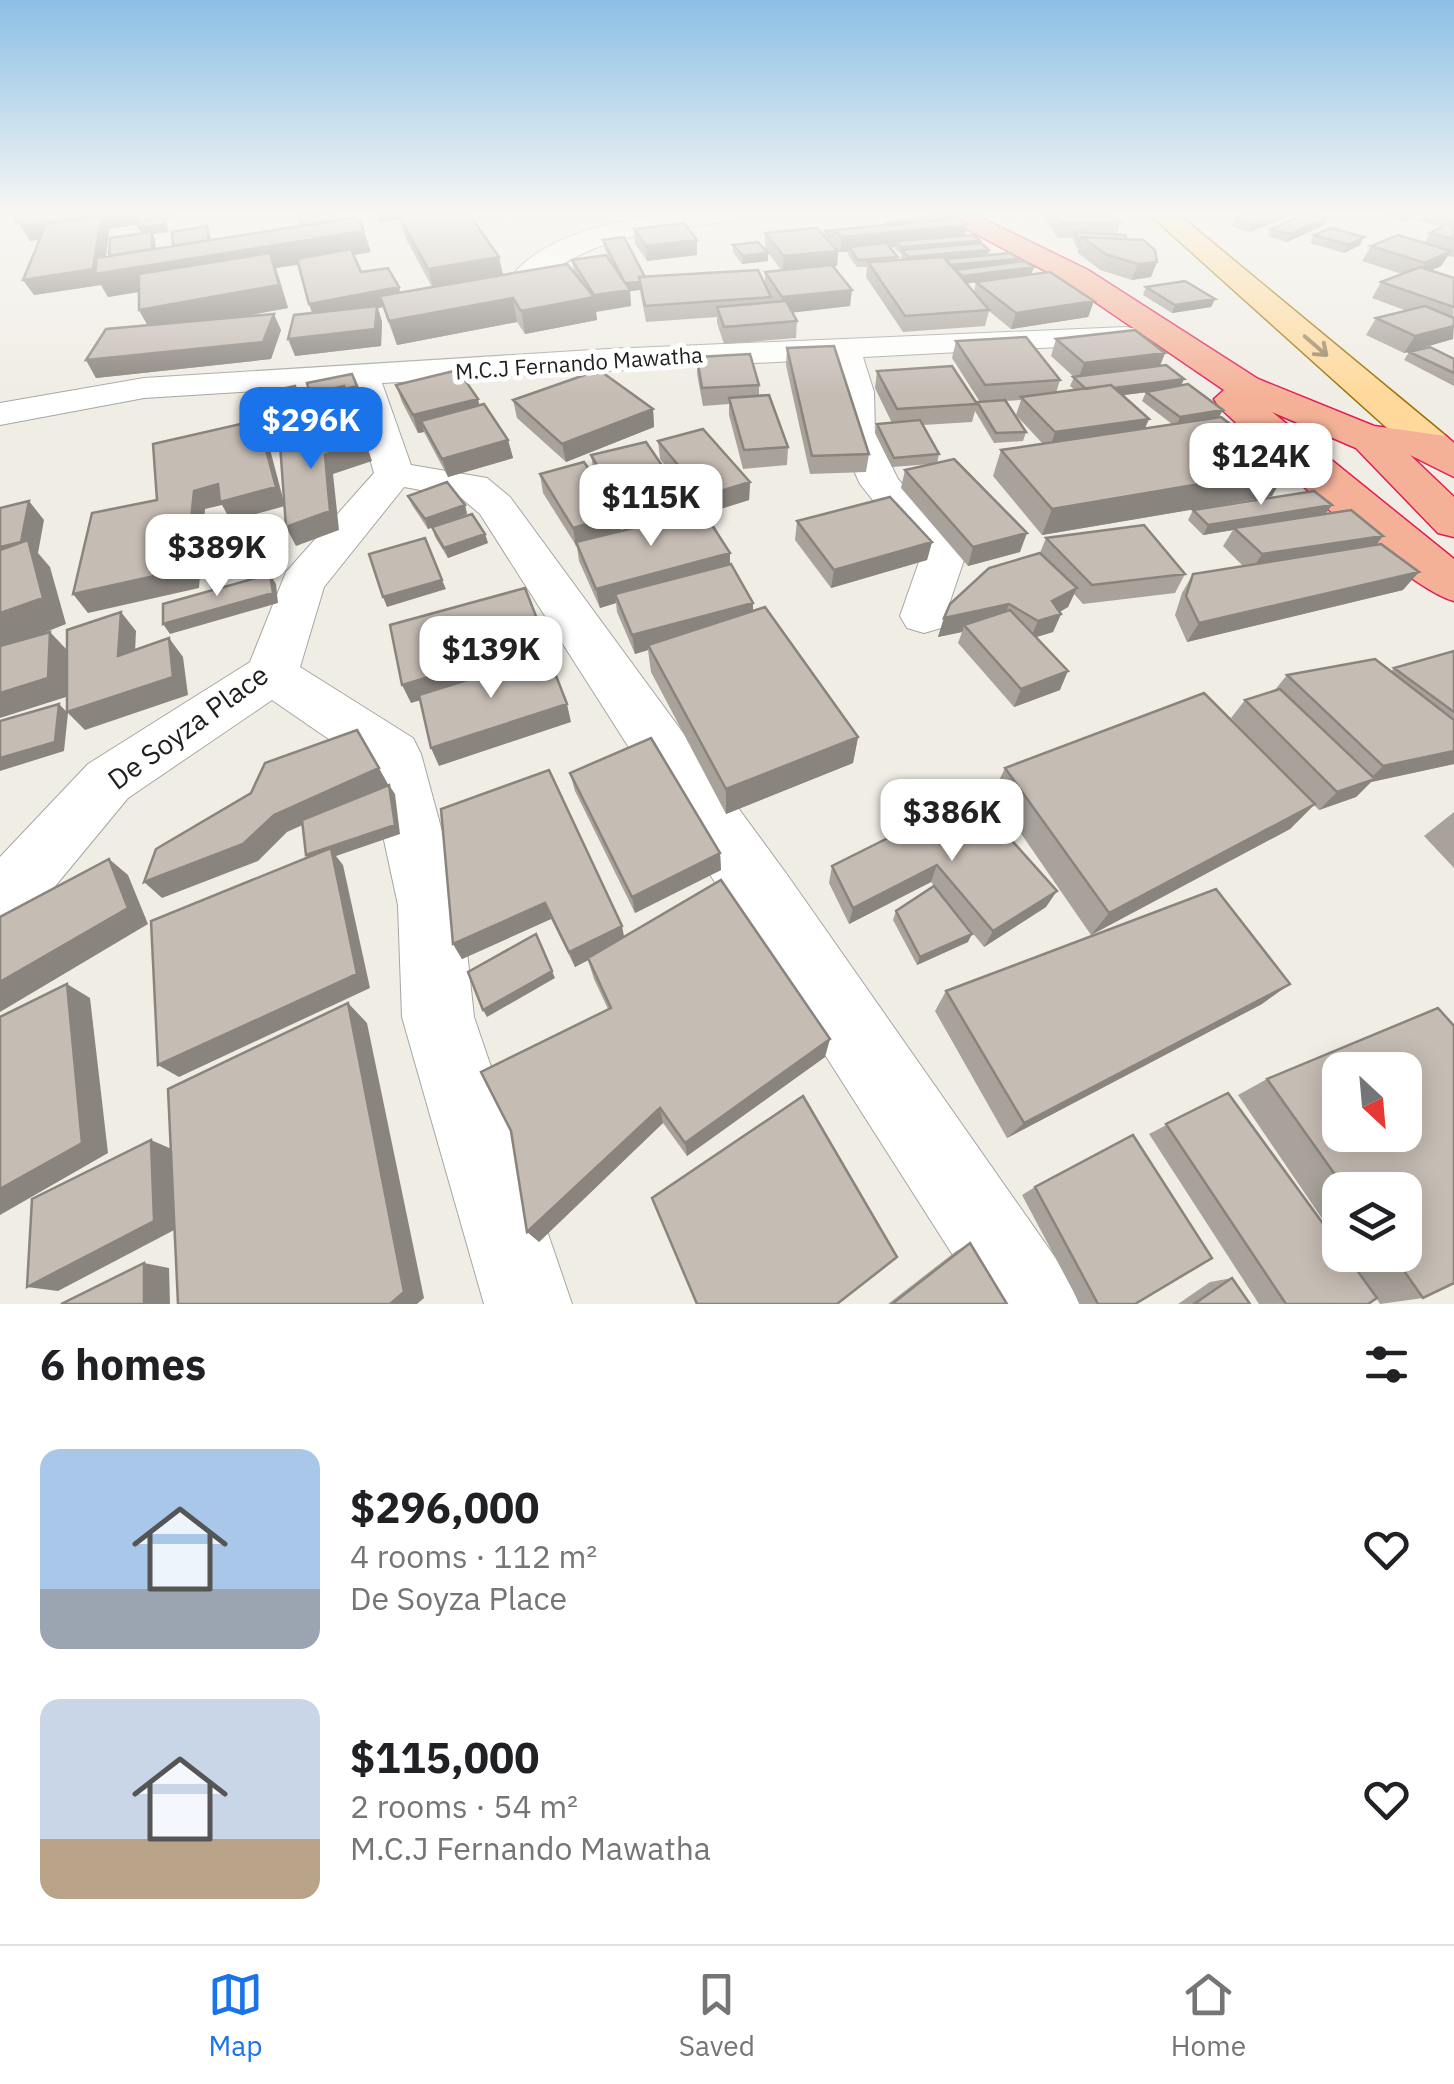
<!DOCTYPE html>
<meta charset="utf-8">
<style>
body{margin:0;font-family:"IBM Plex Sans",sans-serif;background:#f6f6f6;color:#202124;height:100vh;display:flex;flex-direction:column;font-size:38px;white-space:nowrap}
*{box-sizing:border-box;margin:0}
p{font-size:32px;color:#757577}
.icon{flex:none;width:55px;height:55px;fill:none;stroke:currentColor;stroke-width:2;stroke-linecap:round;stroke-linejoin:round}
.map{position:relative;height:1304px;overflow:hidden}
.drawer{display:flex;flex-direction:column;background:#fff;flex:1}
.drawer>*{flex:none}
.needle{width:65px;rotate:154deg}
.fabs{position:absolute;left:1322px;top:1052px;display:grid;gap:20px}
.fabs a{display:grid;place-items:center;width:100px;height:100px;border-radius:20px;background:#fff;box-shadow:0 5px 25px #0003;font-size:50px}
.price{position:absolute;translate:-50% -85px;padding:0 22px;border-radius:20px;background:#fff;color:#222;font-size:32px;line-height:65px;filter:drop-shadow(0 2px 5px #0008)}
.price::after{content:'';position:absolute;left:50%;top:60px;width:30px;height:22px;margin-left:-15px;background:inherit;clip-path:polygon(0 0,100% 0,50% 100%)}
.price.on{background:#1a73e8;color:#fff}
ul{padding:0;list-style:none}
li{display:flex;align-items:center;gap:30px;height:250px;padding:0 40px}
li span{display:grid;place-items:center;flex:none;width:280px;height:200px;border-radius:20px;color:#555}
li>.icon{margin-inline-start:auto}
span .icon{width:120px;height:120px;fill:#fffc;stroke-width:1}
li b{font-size:42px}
h2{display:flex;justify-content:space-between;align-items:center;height:120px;padding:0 40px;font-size:42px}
.tab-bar{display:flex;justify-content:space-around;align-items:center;height:140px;border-top:2px solid #e0e0e0;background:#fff;font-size:28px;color:#757577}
.tab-bar a{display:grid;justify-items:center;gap:5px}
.tab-bar .on{color:#1a73e8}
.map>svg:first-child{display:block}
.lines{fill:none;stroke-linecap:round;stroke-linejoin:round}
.minor-casing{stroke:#a6a6a6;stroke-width:2}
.primary-casing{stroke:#9a6f00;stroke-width:3}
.trunk-casing{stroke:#e41c56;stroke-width:3}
.minor{fill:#fff;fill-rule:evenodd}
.primary{fill:#ffd99b;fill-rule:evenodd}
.trunk{fill:#f5b198;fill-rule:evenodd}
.wall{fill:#a9a29b;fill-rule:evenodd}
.shaded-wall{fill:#8a847e}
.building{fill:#c5bcb4;stroke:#8a847e;stroke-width:2.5;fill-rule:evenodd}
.oneway{stroke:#9a8563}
.labels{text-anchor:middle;stroke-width:10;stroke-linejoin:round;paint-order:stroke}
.far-street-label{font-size:22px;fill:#1f1f1f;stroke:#fff}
.street-label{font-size:28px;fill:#1f1f1f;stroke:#fff}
</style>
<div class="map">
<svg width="1454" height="1304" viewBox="0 0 1454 1304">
<rect width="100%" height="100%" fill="#f0ede5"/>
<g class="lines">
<g class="minor-casing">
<path id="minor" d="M669 214H745L733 221C659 229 591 236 532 286H512L508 280C542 234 616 221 669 214Z
M1126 327 1137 329 1142 336 1137 343 863 357 874 392 875 433 898 479 965 557 941 628 924 633 907 628 900 616 920 559 860 484 837 433 840 392 831 359 382 383 411 465 487 478 510 497 788 876 1066 1273 1079 1304H984L480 514 460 497 404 487 324 587 300 667 413 738 421 754 462 905 474 1017 572 1304H484L402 1017 398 905 368 766 272 700 128 798 23 925 0 934V857L88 764 250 662 286 572 374 473 349 385 144 398 0 425V403L144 378 608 349Z"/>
</g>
<g class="primary-casing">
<path id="primary" d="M1149 214H1178L1446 436 1452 445 1446 454 1431 457 1416 454Z"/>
</g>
<g class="trunk-casing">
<path id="trunk" d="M939 214H973L1088 270 1258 379 1374 426 1446 436 1454 443V477L1410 455 1454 497V537L1438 533 1356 448 1272 412 1454 559V601C1400 586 1268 451 1219 407L1214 399 1224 390 1066 282Z"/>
</g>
<use href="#minor" class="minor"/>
<use href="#primary" class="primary"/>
<use href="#trunk" class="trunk"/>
</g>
<path class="wall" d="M0 214 140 220 178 218 165 220 169 232 153 234 155 240 156 248 173 246 210 234 211 240 336 220 371 252 353 255 361 272 399 287 400 292 432 287 404 235 400 219 379 223 374 214H469L499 257 503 275 574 272 572 260 614 267 604 247 603 240 645 277 765 284V272L781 270 765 248V233L824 236 825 231 885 225 886 223 941 220 967 225 965 236 980 241 979 243 989 250 988 255 1018 262 1032 274 1094 301 1088 317 1011 329 989 311 985 326 903 332 866 277 867 267H857L848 255V252H840L833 243H831L838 251 837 266 833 267 850 306 792 312 797 321 796 338 724 344 717 323V317L646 322 640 290 630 291 631 306 596 311 597 320 525 334 517 322 397 345 383 307 378 308 382 322 381 346 295 356 312 313 298 265 276 268 288 308 244 316 281 330 271 359 96 378 86 360 148 326 139 310V292L108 297 101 285 34 295 40 239 30 241 21 224H16L11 216 0 218ZM138 225 141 233 109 256H106L109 231 108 229ZM890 247H895V249L901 254V257L903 260H897L898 257ZM976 282 974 292 967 284Z
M1042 214H1112L1120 223 1117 234 1127 239 1157 262 1151 277 1132 280 1100 270 1077 252 1078 249 1073 240V238H1058Z
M1249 214H1294L1250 232 1232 227 1235 219Z
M1384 214H1454V257L1448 256 1441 266 1432 270 1454 278 1453 339 1404 353 1366 335 1376 318 1407 311 1372 298 1381 282 1402 274 1362 261 1371 246 1424 243 1430 233 1441 227 1417 220 1420 215 1402 222Z
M1327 218 1323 226 1287 242 1268 236 1271 229Z
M634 229 697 255 647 261 635 244Z
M1314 235 1364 237 1360 245 1344 253 1310 243Z
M733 245 768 253V261L742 264 733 252Z
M1146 287 1215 299 1211 307 1172 313 1143 295Z
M1056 339 1165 353 1160 366 1184 379 1180 386 1219 417 1272 496 1042 535 993 476 1001 450 1043 444 1016 415 1021 400 1005 401 1026 432 1023 441 994 443 975 411 972 422 923 425 939 454 937 463 1020 552 968 566 901 488 905 470 931 464 892 467 875 433 877 424 892 423 875 388 877 371 977 404V402H980L952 358 956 341 1060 380 1056 393 1075 390 1070 386 1074 377 1051 356ZM1146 392 1142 401 1172 424 1145 428 1149 419 1122 395Z
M787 348 869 454 866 472 810 474 786 365Z
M1409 352 1454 359V386L1404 360Z
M697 357 759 385V396L788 447 787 465 743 469 729 415V404L703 406 697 374Z
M396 385 478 399 479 405 508 440 513 458 448 477 424 432 418 433 402 402Z
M513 400 653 409 654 427 566 462 517 418Z
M658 441 750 482 749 500 705 514 753 611 858 737 853 763 726 814 651 672 648 650 635 654 617 612 616 603 600 608 579 561 577 547 543 493 540 474 610 501 594 473 591 455 678 489 679 508 622 523 619 518 621 531 701 511 660 459Z
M408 496 465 505 467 514 428 529 412 505Z
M1193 510 1326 514 1383 536 1376 545 1403 590 1187 642 1175 615 1182 593 1193 574 1243 566 1223 546 1233 530 1203 535 1188 520Z
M797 521 932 542 927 560 831 588 795 540Z
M432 527 485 534 488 543 448 558 435 537Z
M1046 538 1185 574 1175 593 1083 604 1074 594 1068 607 1060 612 1061 614 1053 632 1036 637 1060 690 1014 707 958 643 962 632 938 637 944 618 1040 553Z
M1454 651V764L1371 782 1356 797 1319 810 1314 805 1290 829 1091 935 993 793 1005 768 1267 756 1231 718 1245 700 1274 691 1287 675 1391 672 1394 668Z
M570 773 720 853 721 870 635 913 575 791Z
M972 796 1046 907 984 947 931 882 849 924 829 883 832 866Z
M441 809 624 936 825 1057 687 1156 663 1123 539 1242 608 1009 594 979 588 960 575 967 551 919 462 959 453 944Z
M1454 812V868L1424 836Z
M896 911 968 942 917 965 893 920Z
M946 991 1262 1004 1007 1138 935 1011Z
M1438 1008 1454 1026V1283L1423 1298 1380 1304 1377 1299 1368 1304H1259L1149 1134 1228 1093 1340 1247V1255H1346L1365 1282 1347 1255H1405V1190H1340V1245L1238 1095 1267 1079ZM1340 1070H1405V1135H1340Z
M1035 1187 1135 1304H1080L1022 1195Z
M970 1243 1007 1304H888L955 1252Z
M1232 1278 1250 1304H1178L1210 1282Z"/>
<path class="shaded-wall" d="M0 214H40V220L16 224 11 216 0 218Z
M105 214H140V224L108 229 109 231 104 273 143 236 139 228 148 222 144 215 152 214H178V218L165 220 169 232 153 234 155 240 156 259 364 231 371 252 276 268 288 308 152 333 139 310 274 269 108 297 101 285 34 295 23 280 99 230 30 241 21 226Z
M386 214H413H398L400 219 379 223 377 215Z
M1280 214H1294L1250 232 1254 225Z
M1407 214H1421L1402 222Z
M1327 218 1323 226 1287 242 1291 234Z
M967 225 964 240 896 241 895 247 852 251 849 247 848 252H840L842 237Z
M1364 237 1360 245 1344 253 1348 245Z
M697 240V255L647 261 646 246Z
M989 250 987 258 907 265 908 257Z
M838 251 837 266 783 272 784 256Z
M1451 251 1441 266 1415 278 1425 263Z
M768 253V261L742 264 743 256Z
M499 257 504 279 434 291 428 269Z
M1018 259 1016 267 958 272 947 265Z
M1157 262 1151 277 1132 280 1138 264Z
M1034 267 1031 275 961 284 963 276Z
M640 282V290L630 291 631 306 596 312 594 295 625 283Z
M399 287 403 303 380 296 383 307 378 308 382 322 381 346 295 356 288 339 315 320 309 304Z
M852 290 850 306 781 314 782 297Z
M594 297 597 320 525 334 521 311Z
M513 298 517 322 397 345 389 321Z
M1215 299 1211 307 1172 313 1175 305Z
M1094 301 1088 317 1011 329 1016 313Z
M274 314 281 330 271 359 96 378 86 360Z
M1454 326 1453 339 1404 353 1415 336Z
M1165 353 1158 370 1078 380 1084 363Z
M1184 379 1180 388 1085 400 1089 391Z
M357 386 360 395 315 405 311 396Z
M478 399 482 417 421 421 424 432 418 433 413 415Z
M653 409 654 427 566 462 562 444Z
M1223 410 1218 419 1176 427 1180 417Z
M358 419 372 461 333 474 339 530 296 546 286 527V458L278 440Z
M1149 419 1141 437 1049 450 1055 432Z
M258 420 267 438 285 506 231 521 222 505 205 509 199 588 88 613 73 594Z
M508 440 513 458 448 477 442 459Z
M1288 469 1272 496 1042 535 1052 509Z
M750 482 749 500 704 514V496Z
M678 489 679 508 622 523 620 504Z
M29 501 44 520 38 553 50 567 66 624 18 643 0 659V547Z
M465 505 467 514 428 529 425 519Z
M1332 505 1325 515 1234 528 1233 530 1203 535 1208 525Z
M619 514 621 533 576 542V547L573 528Z
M1027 533 1020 552 968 566 973 547Z
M485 534 488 543 448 558 444 548Z
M1383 536 1368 555 1250 573 1262 554Z
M932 542 927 560 831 588 834 570Z
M730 553V572L615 594 616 603 600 608 596 589Z
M1419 572 1403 590 1187 642 1199 623Z
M270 574 276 584 278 603 170 634 163 624Z
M442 580 446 589 387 607 383 597Z
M1077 588 1068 607 1050 617 1061 614 1053 632 1030 639 1038 621 1052 601Z
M753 603V622L648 645V650L635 654 632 635Z
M1009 604 1002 623 964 625 962 632 938 637 944 618Z
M121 612 136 631 134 674 118 656Z
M50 632 67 650 66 697 0 718V693Z
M169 638 183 657 188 695 85 730 67 712Z
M546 642 551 661 411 703 402 685Z
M1068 671 1060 690 1014 707 1021 689Z
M59 704 68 713 64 751 0 771V758Z
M567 704 571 722 439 766 431 748Z
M858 737 853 763 726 814V789Z
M1454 751V764L1371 782 1356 797 1319 810 1337 792 1367 782 1383 766Z
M379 768 389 786 287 832 258 861 162 898 144 882 274 815Z
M389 785 395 794 400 834 336 856 343 865 370 988 179 1077 158 1065 313 864 306 855Z
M1315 804 1290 829 1091 935 1109 913Z
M720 853 721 870 635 913 632 897Z
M109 859 128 875 148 924 0 1012V982Z
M937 865 931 882 849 924 853 908Z
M1057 891 1046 907 984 947 993 931Z
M545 903 551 919 462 959 453 944Z
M622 926 625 941 575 967 569 952Z
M972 934 968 942 917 965 920 957Z
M552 971 555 978 487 1017 483 1010Z
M67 984 90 998 108 1153 0 1215V1189Z
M1290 984 1262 1004 1007 1138 1024 1123Z
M348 1003 367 1023 424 1298 417 1304H390Z
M830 1039 825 1057 687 1156 685 1143Z
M660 1108 663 1123 539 1242 527 1232Z
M151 1140 174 1150 178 1228 58 1291 27 1287Z
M144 1263 169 1268 170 1304H144Z"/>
<path class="building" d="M23 214H105L21 226Z
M298 214H332L336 221 302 226Z
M398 214H469L499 257 428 269Z
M1055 214H1112L1120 223H1062Z
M1249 214H1280L1254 225 1235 219Z
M1306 214 1327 218 1291 234 1271 229Z
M935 216 941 220 888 225 886 223Z
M101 217 93 269 23 280 46 224Z
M163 217 165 224 139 228 138 221Z
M357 217 364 231 95 274 97 258Z
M959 218 967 225 842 237 834 230Z
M1451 222 1454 223V239L1430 233Z
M684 223 697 240 646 246 634 229Z
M207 226 209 240 173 246 172 232Z
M817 228 838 251 784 256 765 233Z
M1331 228 1364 237 1348 245 1314 235Z
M834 230V236H830L825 231Z
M151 232 152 249 109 256 110 238Z
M1075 232 1125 235 1127 239 1082 237 1079 241Z
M974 235 980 241 901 247 896 241Z
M1398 235 1451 251 1425 263 1371 246Z
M624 237 645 277H639L640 282 625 283 603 240Z
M1082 237 1143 240 1155 250 1157 262 1138 264 1105 254Z
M758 242 768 253 743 256 733 245Z
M886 243 898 257 858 260 849 247Z
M981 243 989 250 908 257 902 250Z
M351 249 361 272 388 268 399 287 309 304 297 259Z
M270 253 279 285 139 310V274Z
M1011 253 1018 259 950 265 945 259Z
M606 255 630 290 594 295 572 260Z
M944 257 989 310 905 316 868 262Z
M1024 261 1034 267 963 276 955 270Z
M567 264 594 297 521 311 513 298 389 321 380 296Z
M832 265 852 290 782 297 765 272Z
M1420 267 1454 278V307L1381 282Z
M758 270 771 297 645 306 639 277Z
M1050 272 1094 301 1016 313 976 282Z
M1185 281 1215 299 1175 305 1146 287Z
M786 301 797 321 724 327 717 307Z
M377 306 375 329 288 339 294 315Z
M1425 306 1454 318V326L1415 336 1376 318Z
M274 314 263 342 86 360 106 329Z
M1135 330 1165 353 1084 363 1056 339Z
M1026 337 1060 380 985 385 956 341Z
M834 346 869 454 812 456 787 348Z
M1430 347 1454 359V373L1409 352Z
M750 354 759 385 702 388 697 357Z
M1166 365 1184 379 1114 388 1111 385 1086 389 1073 377Z
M952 366 977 404 897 409 877 371Z
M458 370 478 399 413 415 396 385Z
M599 370 653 409 562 444 513 400Z
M352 374 357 386 345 389 344 386 310 394 307 383Z
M1188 384 1223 410 1180 417 1146 392Z
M1111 385 1149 419 1055 432 1021 397Z
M295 386 298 397 267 404 268 408 264 393Z
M344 386 358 419 278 440 267 404Z
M769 395 788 447 744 450 729 398Z
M1005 400 1026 432 996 433 977 402Z
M484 404 508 440 442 459 421 421Z
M1221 417 1288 469 1052 509 1001 450Z
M258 420 276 487 220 502 218 484 194 491 186 569 73 594 92 513 157 500 153 444Z
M920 420 939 454 894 458 877 424Z
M359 425 365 442 325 455 330 511 286 527 280 444Z
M703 429 750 482 704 496 658 441Z
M646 442 678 489 620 504 591 455Z
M954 459 1027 533 973 547 905 470Z
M584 462 619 514 573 528 540 474Z
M447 482 465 505 425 519 408 496Z
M1314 491 1332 505 1208 525 1193 510Z
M890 497 932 542 834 570 797 521Z
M29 501 21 542 0 547V508Z
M1351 510 1383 536 1262 554 1234 528Z
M703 511 730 553 596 589 576 542Z
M472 514 485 534 444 548 432 527Z
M1144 525 1185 574 1092 585 1046 538Z
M425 538 442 580 383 597 369 554Z
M28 540 43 598 0 613V550Z
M1381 544 1419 572 1199 623 1186 596 1193 574Z
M1040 553 1077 588 1052 601 1061 614 1038 621 1009 604 944 618 950 604 989 568Z
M731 564 753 603 632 635 615 594Z
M270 574 273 593 163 624V604Z
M525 588 546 642 402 685 390 625Z
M765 607 858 737 726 789 648 645Z
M1010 610 1068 671 1021 689 964 625Z
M121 612 118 656 169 638 173 677 67 712V630Z
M50 632 48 678 0 693V646Z
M1454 651V712L1394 668Z
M548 655 567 704 431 748 419 695Z
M1375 659 1454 720V751L1383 766 1287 675Z
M1280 689 1375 779 1337 792 1245 700Z
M1204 693 1315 804 1109 913 1005 768Z
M59 704 55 742 0 758V721Z
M357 730 379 768 274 815 243 844 144 882 156 849 251 793 265 763Z
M651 738 720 853 632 897 570 773Z
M549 770 622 926 569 952 545 903 453 944 441 809Z
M389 785 395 825 306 855 302 820Z
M972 796 1057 891 993 931 937 865 853 908 832 866Z
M331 848 357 974 158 1065 151 921Z
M109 859 128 908 0 982V917Z
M721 880 830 1039 685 1143 660 1108 527 1232 511 1131 481 1072 611 1008 588 958Z
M934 886 972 934 920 957 896 911Z
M1216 889 1290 984 1024 1123 946 991Z
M536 934 552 971 483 1010 468 972Z
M67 984 82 1143 0 1189V1017Z
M348 1003 404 1292 390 1304H178L168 1089Z
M1438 1008 1454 1026V1283L1423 1298 1393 1255H1405V1190H1346L1267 1079ZM1340 1070H1405V1135H1340Z
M1228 1093 1340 1247V1255H1346L1377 1298 1368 1304H1286L1166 1124Z
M803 1096 897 1257 837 1304H697L652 1198Z
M1133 1135 1212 1258 1135 1304H1098L1035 1187Z
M151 1140 154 1221 27 1287 32 1199Z
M970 1243 1007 1304H892Z
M144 1263V1304H61Z
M1232 1278 1250 1304H1194Z"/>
<defs><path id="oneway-shaft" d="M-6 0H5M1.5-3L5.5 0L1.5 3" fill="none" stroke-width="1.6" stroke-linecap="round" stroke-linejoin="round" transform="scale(2.5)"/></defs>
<use class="oneway" href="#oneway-shaft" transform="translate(1316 346) rotate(41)"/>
<linearGradient id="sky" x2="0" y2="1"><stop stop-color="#8cbfe5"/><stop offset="0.54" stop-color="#f8f7f3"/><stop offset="1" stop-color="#f8f7f3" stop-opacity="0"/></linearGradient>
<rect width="1454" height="396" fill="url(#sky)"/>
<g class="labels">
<g class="far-street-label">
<text transform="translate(579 363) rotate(-4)" y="8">M.C.J Fernando Mawatha</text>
</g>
<g class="street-label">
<text transform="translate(188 727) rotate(-36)" y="10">De Soyza Place</text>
</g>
</g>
</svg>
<div class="fabs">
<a><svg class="needle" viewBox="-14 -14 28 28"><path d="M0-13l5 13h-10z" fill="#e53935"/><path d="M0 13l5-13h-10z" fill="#757577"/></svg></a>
<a><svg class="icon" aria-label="layers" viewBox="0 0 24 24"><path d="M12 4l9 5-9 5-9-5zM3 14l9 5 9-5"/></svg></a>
</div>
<b class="price on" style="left:311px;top:472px">$296K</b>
<b class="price" style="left:1261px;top:508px">$124K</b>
<b class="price" style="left:651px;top:549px">$115K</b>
<b class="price" style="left:217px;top:599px">$389K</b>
<b class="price" style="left:491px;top:701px">$139K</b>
<b class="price" style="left:952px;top:864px">$386K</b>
</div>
<section class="drawer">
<h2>6 homes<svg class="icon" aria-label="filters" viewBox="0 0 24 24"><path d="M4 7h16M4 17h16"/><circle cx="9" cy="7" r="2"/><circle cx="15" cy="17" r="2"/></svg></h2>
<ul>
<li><span style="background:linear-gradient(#a9c7e8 70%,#9aa5b1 0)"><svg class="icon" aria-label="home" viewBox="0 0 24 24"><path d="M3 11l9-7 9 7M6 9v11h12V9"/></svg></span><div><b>$296,000</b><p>4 rooms · 112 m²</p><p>De Soyza Place</p></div><svg class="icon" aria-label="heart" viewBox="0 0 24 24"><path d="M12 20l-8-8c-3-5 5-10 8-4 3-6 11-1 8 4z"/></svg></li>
<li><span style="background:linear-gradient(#c9d6e8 70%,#b9a48a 0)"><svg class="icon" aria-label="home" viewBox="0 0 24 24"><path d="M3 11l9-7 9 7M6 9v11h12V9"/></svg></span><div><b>$115,000</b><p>2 rooms · 54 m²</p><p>M.C.J Fernando Mawatha</p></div><svg class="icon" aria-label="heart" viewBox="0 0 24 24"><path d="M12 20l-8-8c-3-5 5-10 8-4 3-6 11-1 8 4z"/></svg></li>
</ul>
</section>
<nav class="tab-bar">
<a class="on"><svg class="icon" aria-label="map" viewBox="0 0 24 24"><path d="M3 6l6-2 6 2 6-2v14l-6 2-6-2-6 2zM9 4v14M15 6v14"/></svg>Map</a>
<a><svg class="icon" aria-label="saved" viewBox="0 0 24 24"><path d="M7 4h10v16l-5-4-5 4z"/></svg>Saved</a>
<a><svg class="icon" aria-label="home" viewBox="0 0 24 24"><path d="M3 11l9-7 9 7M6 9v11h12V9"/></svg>Home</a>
</nav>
